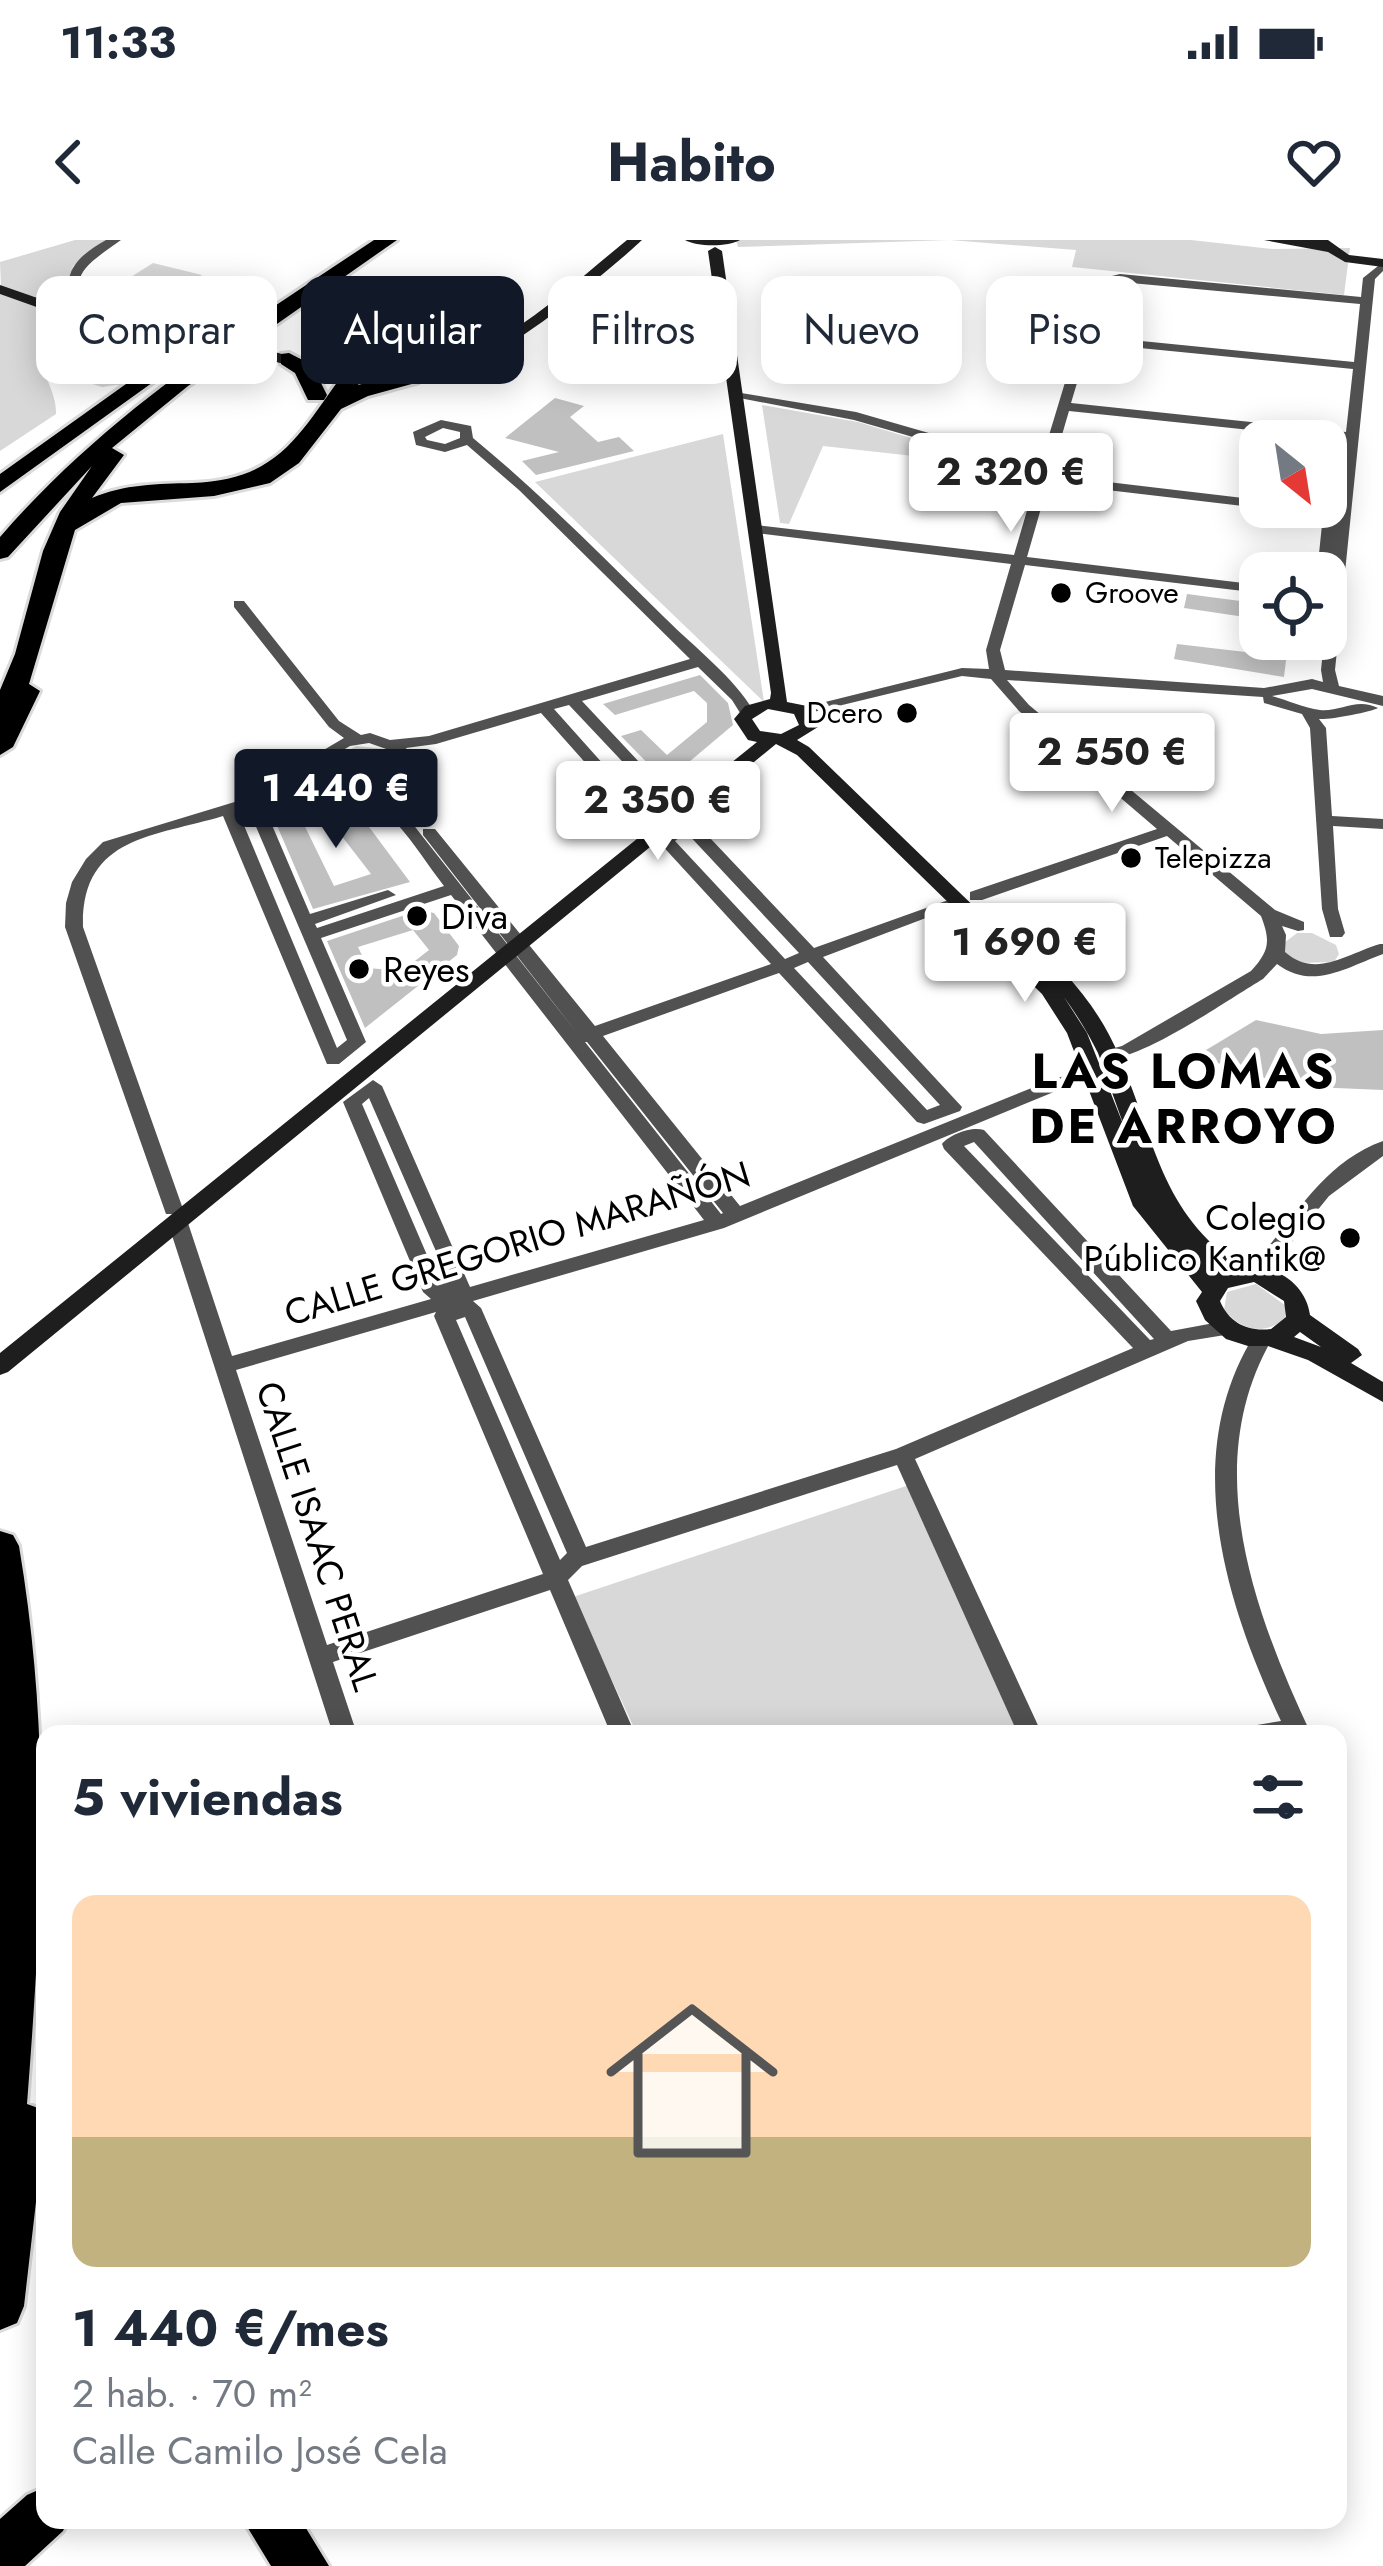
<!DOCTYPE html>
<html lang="es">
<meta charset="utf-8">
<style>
body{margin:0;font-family:Jost,sans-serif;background:#f2f2f3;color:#1f2937;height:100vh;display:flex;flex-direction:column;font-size:45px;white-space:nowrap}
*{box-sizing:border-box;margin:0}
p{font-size:39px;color:#747a83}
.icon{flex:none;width:66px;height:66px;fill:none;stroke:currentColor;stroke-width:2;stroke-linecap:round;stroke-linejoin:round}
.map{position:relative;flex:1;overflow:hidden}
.sheet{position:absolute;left:36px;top:1485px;width:1311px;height:804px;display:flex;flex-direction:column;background:#fff;border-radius:24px;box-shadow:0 6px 30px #0003}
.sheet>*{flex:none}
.banner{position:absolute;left:36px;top:36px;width:1311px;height:108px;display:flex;gap:24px}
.needle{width:78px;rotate:150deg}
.buttons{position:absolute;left:1239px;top:180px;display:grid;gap:24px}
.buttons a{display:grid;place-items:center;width:108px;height:108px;border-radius:24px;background:#fff;box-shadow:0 6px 30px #0003;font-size:60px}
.price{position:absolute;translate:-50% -102px;padding:0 27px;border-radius:12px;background:#fff;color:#222;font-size:39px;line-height:78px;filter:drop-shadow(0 3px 6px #0008)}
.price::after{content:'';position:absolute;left:50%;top:72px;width:36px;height:27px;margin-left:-18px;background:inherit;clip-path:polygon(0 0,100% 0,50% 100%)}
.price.current{background:#111827;color:#fff}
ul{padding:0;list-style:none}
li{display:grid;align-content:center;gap:24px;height:636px;padding:0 36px}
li+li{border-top:3px solid #e0e1e3}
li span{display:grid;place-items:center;height:372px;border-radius:24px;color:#555}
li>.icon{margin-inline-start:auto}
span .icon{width:216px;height:216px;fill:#fffc;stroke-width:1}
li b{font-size:51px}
h2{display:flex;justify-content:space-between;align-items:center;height:144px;padding:0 36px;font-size:51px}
.tag{padding:0 42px;border-radius:24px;background:#fff;box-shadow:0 6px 30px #0003;font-size:42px;line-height:108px}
.tag.current{background:#111827;color:#fff}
.status{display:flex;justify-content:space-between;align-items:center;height:84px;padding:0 60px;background:#fff;direction:ltr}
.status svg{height:33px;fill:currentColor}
header{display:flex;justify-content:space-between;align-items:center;height:156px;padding:0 36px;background:#fff;font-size:54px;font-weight:700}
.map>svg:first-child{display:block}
.green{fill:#d8d8d8}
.building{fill:#c0c0c0;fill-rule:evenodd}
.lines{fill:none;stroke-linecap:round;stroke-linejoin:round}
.highway-casing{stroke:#dbdbdb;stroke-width:6}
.street{fill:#515151;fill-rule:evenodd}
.secondary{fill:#1e1e1e;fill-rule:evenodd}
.highway{fill:#000;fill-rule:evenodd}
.secondary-bridge{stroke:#1e1e1e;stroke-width:15}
.poi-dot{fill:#000;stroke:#fff;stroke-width:4.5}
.labels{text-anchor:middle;stroke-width:9;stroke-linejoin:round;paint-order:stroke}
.far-poi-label{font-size:30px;fill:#000;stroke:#fff;text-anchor:start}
.poi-label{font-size:36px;fill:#000;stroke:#fff;text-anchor:start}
.street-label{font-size:36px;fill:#000;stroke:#fff}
.district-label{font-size:48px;font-weight:bold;letter-spacing:3px;fill:#000;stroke:#fff}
</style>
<div class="status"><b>11:33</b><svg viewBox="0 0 49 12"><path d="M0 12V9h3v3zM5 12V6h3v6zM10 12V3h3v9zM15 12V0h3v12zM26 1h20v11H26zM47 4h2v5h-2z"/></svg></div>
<header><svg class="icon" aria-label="back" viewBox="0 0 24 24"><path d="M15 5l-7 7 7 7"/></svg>Habito<svg class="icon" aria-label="heart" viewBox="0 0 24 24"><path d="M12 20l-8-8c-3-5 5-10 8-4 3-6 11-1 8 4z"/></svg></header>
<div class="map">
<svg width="1383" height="2326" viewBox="0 0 1383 2326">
<rect width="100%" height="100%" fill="#fff"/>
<path class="green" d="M75 0H109L73 26 68 52C47 64 22 55 1 46L0 22Z
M736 0H1191L1273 9 1350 8 1344 55 1072 27 1076 10 950 0 738 7Z
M153 23 202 35 165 60 115 47Z
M0 53 78 81 41 109C38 131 57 150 56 174L0 211Z
M762 165 858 182 1004 226 823 206 789 284 780 283Z
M723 194 764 462 535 242Z
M356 506 384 509 391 516 390 525C375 538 357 539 339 531L335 519Z
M1312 693 1336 705 1339 714 1334 722 1299 723 1284 712V703L1297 693Z
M1256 1044 1286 1066 1285 1079C1263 1096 1241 1090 1224 1070L1227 1052Z
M918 1242 1022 1494H637L573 1357Z"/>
<path class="building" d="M555 158 584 166 570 177 598 202 619 197 634 211 536 235 522 221 559 212 505 198Z
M1187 354 1248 362 1245 377 1184 368Z
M1257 400 1288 404 1284 437 1174 419 1177 404 1254 413Z
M700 435 728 463 733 485 670 538H662L621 496 641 490 667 515 707 482V463L694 451 615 475 603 464Z
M330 549 343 552 410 642 313 669 269 567 292 560 334 646 371 634 310 555Z
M420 670 434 673 459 706 457 715 365 788 327 701ZM413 690 429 710 402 731 368 728 358 707Z
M1256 780 1321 794 1383 790V850L1289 846 1196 816Z"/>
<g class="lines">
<g class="highway-casing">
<path id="highway" d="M374 0H397L188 146 112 208 124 215 92 258C124 244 158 244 192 243 281 240 299 193 347 129L355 128 366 134 358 145 411 131 422 137 419 142 368 156 341 169 299 223 270 243 214 256 121 263 75 290 29 444 40 451 13 507 0 515V450L15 414 43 311 60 272 92 226 8 317 0 319V297C106 174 240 89 374 0Z
M98 81 108 87 74 104 66 115 69 123 102 131 151 123 162 129 152 135 156 140 0 252V234L133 139 102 144 49 127 44 115 60 96Z
M289 113 312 125 327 155 324 160H308L295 133 281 124V114Z
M0 1291 13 1295 19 1306C52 1502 42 1668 27 1864L38 1868 45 1884 24 2066 17 2083 0 2090Z
M45 2247V2280H68L63 2291 25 2326H0V2279L27 2255Z
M243 2280H301L329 2326H271Z"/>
</g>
<path class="street" d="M106 0H121C91 22 54 41 105 70V76L91 72 73 57 64 62 32 64V58L61 55 69 48C66 25 88 10 106 0Z
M1383 22V31L1375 39 1335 430 1339 446 1383 456V466L1312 449 1272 456C1287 460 1304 468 1320 470 1340 472 1357 457 1378 468 1371 472 1329 480 1319 479L1326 488 1332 576 1383 579V589L1333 586 1338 669 1345 693 1342 697H1330L1322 669 1310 488 1302 474 1264 463 1263 457 1007 440 1029 465 1275 670 1304 682V690L1298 691 1282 686 1286 695 1285 712C1316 739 1346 714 1380 704H1383V714C1347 727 1313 751 1277 724L1263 739C1229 759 1138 823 1103 819L1100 815 1103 811 1122 806 1251 731C1269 711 1271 702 1261 676L1167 596 982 660H970V652L1157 589 1019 471 991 439 962 436 801 475 793 470 962 428 989 429 986 410 1011 324 756 293 749 289 756 285 1014 315 1038 233 854 180 729 156 735 152 856 172 1040 225 1096 40 1120 34 1361 57 1363 38ZM1120 42 1360 64 1354 122 1091 96 1105 45ZM1089 103 1353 129 1346 192 1071 163ZM1069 171 1345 200 1338 269 1342 221 1335 217 1328 221 1326 267H1280L1287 271 1323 275 1317 333H1326V337L1331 333 1321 430 1323 442 1312 439 1264 448 1005 430 1000 410 1025 325 1260 353V345L1027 317 1050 237 1090 248 1260 268 1264 267H1260V260L1091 240 1052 229Z
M441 180 471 186 473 198C541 254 602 316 665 378 695 408 733 436 755 473L742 476 732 460 698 427 582 461 669 554 637 576 631 574 541 473 436 504 406 508 411 518 399 534 400 544 417 567 415 570H403L384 543 375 545 390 555 577 793 423 595V589H435L595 786 771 724 658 601 681 580H693L814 708 954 658 960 657 968 662 823 717 962 867 960 871 924 884 917 882 779 733 603 796 740 966 1054 839 1095 827 1104 833 1101 837 1066 847 724 988 473 1061 481 1068 586 1307 896 1209 1133 1108 944 909 942 904C949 895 971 886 984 890L1171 1091 1225 1081 1235 1088 1225 1095 1188 1101 915 1219 1042 1494H1018L897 1225 582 1326 568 1340 635 1494H611L550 1350 333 1422 357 1494H333L168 983 171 978H185L188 983 232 1116 431 1059 423 1052 343 862 373 840 382 846 470 1047 704 980 451 655 321 698 366 802 339 824H327L223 576C154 597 81 596 83 687L183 969 180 974H166L65 687 66 663 72 642 86 619 103 602 324 535 320 531 322 511 344 498 329 487 234 367V361H244L339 481 361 495 370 493 390 500 429 496 690 419 519 250 467 205 445 212 416 205 413 192ZM443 188 460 192V198L445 204 427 200 425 197ZM569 465 652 553 638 563 554 469ZM369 503 392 511 395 518C380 539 359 541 336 529L338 513 350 506ZM336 542C388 558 412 604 444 646L317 688 315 684 396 655 388 650 310 674 263 564ZM248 568 347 800 337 808 238 571ZM686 592 799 713 785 719 675 601ZM808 722 940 865 927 870 794 728ZM585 802H587L723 973 721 974ZM369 858 449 1041 439 1043 362 864ZM974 902 1154 1099 1150 1100 964 906ZM436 1072 434 1076 543 1334 327 1405 236 1130ZM465 1077 567 1313 560 1320 456 1080Z
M1383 901V916L1329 956 1262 1039H1248L1245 1034 1248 1029C1293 984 1319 924 1383 901Z
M1262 1091 1272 1099C1199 1226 1254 1372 1311 1494H1241L1245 1487 1281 1481C1225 1362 1179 1215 1255 1094Z"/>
<path class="secondary" d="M627 0H642C622 19 599 37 578 54 493 124 425 157 314 131 294 126 269 122 252 112L259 108C298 118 337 131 378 133 480 136 553 60 627 0Z
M685 0H740C728 7 697 7 685 0Z
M1264 0H1328L1349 15 1383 19V27L1345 22 1328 12Z
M715 7 722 11 787 462 807 466 818 487 797 500 809 507 1047 737 1049 731H1063C1086 756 1106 784 1119 816 1156 901 1159 971 1242 1028 1273 1022 1306 1043 1310 1075L1358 1109 1362 1115 1351 1123 1383 1142V1162L1308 1120 1268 1106H1248L1226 1099 1205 1080 1196 1061 1202 1052 1133 966 1067 793 1042 754 797 515 776 504 8 1132 0 1135V1113L757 502 748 500 734 479 745 466 770 459 771 453 708 11ZM768 469 794 474 799 485 781 494 760 491 752 479ZM1064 757C1077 775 1088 793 1098 813L1125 889 1087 793ZM1254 1042 1284 1061 1286 1077 1271 1089C1248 1092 1229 1083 1220 1061L1228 1048ZM1300 1092 1321 1107 1294 1097Z
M0 45 69 69 88 82H132L186 93 179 97 132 90H85L59 75 0 54Z"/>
<use href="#highway" class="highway"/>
<path class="secondary-bridge" d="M179 93 259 112"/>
</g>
<g class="poi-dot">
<circle cx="1061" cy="353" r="12"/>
<circle cx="907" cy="473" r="12"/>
<circle cx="1131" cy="618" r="12"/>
<circle cx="417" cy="676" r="12"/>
<circle cx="359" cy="729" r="12"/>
<circle cx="1350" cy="998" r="12"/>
</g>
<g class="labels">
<g class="far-poi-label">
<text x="1085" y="363">Groove</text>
<text x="883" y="483" text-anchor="end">Dcero</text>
<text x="1155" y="628">Telepizza</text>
</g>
<g class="poi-label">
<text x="441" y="689">Diva</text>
<text x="383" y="742">Reyes</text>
<text x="1326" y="990" text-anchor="end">Colegio<tspan x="1326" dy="41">Público Kantik@</tspan></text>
</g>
<g class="street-label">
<text transform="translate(517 1003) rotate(-17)" y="13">CALLE GREGORIO MARAÑÓN</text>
<text transform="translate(318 1296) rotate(72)" y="13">CALLE ISAAC PERAL</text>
</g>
<g class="district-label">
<text x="1184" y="848">LAS LOMAS<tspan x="1184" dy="55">DE ARROYO</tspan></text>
</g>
</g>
</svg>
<div class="buttons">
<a><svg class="needle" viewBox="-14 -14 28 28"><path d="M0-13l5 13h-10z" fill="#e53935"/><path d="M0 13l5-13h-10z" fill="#747a83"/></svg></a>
<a><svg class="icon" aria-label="locate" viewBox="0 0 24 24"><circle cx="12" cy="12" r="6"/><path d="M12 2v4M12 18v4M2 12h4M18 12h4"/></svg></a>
</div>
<b class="price" style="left:1011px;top:295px">2 320 €</b>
<b class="price" style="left:1112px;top:575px">2 550 €</b>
<b class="price current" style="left:336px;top:611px">1 440 €</b>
<b class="price" style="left:658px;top:623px">2 350 €</b>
<b class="price" style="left:1025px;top:765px">1 690 €</b>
<div class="banner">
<a class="tag">Comprar</a>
<a class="tag current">Alquilar</a>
<a class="tag">Filtros</a>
<a class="tag">Nuevo</a>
<a class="tag">Piso</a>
</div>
<section class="sheet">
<h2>5 viviendas<svg class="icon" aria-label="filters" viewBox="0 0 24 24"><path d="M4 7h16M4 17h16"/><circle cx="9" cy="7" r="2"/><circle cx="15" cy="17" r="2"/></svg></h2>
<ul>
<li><span style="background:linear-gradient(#ffd9b3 65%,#c2b280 0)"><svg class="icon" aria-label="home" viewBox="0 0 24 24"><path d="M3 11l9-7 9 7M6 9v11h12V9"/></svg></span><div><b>1 440 €/mes</b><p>2 hab. · 70 m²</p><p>Calle Camilo José Cela</p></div></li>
</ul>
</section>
</div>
